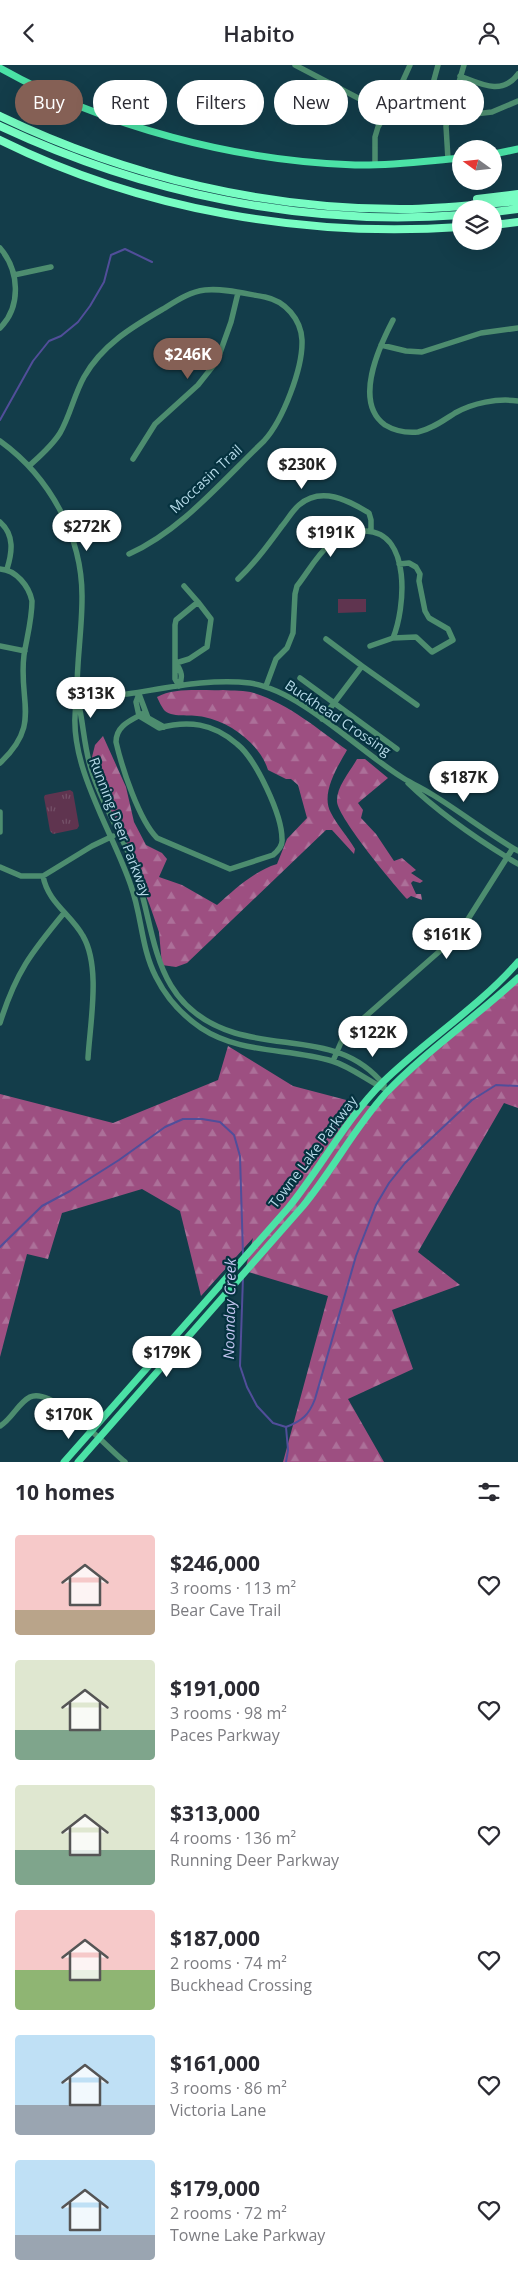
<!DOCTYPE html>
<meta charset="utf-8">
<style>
body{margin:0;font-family:"Open Sans",sans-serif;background:#f2f2f3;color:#2b2b33;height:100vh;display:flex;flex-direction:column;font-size:19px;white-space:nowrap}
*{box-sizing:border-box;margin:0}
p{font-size:16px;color:#7c7c81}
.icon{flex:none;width:28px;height:28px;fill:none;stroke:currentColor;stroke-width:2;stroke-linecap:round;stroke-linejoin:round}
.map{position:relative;height:1397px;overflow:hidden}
.panel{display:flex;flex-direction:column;background:#fff;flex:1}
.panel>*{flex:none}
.guide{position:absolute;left:15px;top:15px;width:489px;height:45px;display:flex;gap:10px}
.needle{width:32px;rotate:285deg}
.tools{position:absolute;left:452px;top:75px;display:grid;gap:10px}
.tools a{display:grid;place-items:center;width:50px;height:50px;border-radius:50%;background:#fff;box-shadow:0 5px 20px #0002;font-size:25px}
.price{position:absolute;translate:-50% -42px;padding:0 11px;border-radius:18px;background:#fff;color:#222;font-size:16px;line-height:32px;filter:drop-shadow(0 1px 2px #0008)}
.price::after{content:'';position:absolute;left:50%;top:30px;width:15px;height:11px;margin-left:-8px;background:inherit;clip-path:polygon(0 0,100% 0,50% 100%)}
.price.current{background:#856055;color:#fff}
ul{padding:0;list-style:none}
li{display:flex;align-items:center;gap:15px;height:125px;padding:0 15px}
li span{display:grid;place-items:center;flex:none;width:140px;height:100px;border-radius:5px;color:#555}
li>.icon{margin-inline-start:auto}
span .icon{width:60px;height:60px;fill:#fffc;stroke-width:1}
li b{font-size:21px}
h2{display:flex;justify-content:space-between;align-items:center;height:60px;padding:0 15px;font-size:21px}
.chip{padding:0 18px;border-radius:22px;background:#fff;box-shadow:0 5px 20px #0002;font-size:18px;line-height:45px}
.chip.current{background:#856055;color:#fff}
header{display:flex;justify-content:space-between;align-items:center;height:65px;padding:0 15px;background:#fff;font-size:22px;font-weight:600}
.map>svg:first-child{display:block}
.forest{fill:url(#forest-firs)}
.park{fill:url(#park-tufts)}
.pitch{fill:#5f344f}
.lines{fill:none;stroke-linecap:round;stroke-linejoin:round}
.stream{stroke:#514e9a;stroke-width:2}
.minor{stroke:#4d8d6f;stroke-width:5.5}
.major{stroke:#4be2a6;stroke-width:7}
.highway{stroke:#78fdc3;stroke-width:8}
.labels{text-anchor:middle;stroke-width:4.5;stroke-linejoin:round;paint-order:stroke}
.street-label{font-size:14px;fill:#b6dae8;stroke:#05323f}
.water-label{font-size:15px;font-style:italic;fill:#c2c5f0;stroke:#05323f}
</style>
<header><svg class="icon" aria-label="back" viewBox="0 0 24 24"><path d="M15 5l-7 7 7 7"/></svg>Habito<svg class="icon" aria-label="person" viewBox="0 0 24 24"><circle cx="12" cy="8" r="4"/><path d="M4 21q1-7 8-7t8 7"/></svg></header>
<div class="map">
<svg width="518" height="1397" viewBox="0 0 518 1397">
<defs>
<pattern id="forest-firs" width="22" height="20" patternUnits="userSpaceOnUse" patternTransform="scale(1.25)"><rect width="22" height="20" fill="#9d4f81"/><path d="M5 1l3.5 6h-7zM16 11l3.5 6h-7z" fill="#ac7099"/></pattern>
<pattern id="park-tufts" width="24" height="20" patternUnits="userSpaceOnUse" patternTransform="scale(1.25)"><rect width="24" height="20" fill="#5f344f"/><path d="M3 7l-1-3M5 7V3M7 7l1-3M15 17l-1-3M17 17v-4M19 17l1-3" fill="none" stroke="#745168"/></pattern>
</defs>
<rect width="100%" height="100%" fill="#133d4a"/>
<path class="forest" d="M223 625C233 626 245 625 254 628 289 639 319 665 347 685 338 701 320 729 331 748 337 760 348 772 355 784L354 789 332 765H326L187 898 176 902 162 900 159 867 150 841 119 760 100 726 92 692 95 680 103 671 126 722 134 757 146 780 162 788 167 794 159 812 182 820 217 840C235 824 254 806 277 799L287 774 307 753 298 720 291 714H286L268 705C260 679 230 657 204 652 193 649 174 653 165 646 162 643 159 636 157 632 175 622 203 626 223 625Z
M357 694H365L388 713 358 738 363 745 361 753 376 769 394 796 402 793 416 805 411 808 423 816 420 818 413 816 411 818 416 829H421L422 835 411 831 407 834C394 820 339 754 337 737 336 722 350 707 357 694Z
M518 917V1043L504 1038 418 1187 460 1220 392 1245 413 1304 348 1334 384 1397H283L328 1231 245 1206 253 1173 201 1231 180 1146 142 1124 62 1148 48 1194 27 1189 0 1292V1029L113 1058 218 1015 228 981 293 1021 373 1042 487 940Z"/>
<path class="park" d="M70 725 73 727 79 761 77 764 53 769 50 766 44 732 45 730Z"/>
<path class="pitch" d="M338 534H366V547L338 548Z"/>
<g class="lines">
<path class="stream" d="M0 355 33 296 49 276 61 271 78 257 90 241 104 217 111 190 125 184 152 197
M0 1182 42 1141 70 1126 119 1095 165 1062 183 1054H202L220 1057 234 1070 240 1091 243 1190
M243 1212 240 1301 247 1322 257 1341 273 1358 286 1362C302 1356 309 1350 315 1334L356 1191 376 1140 389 1118 405 1098 472 1035 496 1020 518 1021
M286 1362 288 1385 286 1397"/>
<path class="minor" d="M295 0 402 56 423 55
M438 0 423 55 492 47 518 36
M460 11C481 19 502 31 518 9
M448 94 446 61 464 0
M375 100V72L378 62 396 31 410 0
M0 183C19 205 22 241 0 263
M14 210 51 202
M393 255C379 282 353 337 385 360 395 366 407 368 418 367 432 364 444 355 455 348 473 338 497 333 518 336
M381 280 406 286 422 287 481 268 518 263
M0 376C50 412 83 472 82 534 82 567 76 600 77 634 64 695 112 764 131 821 142 851 141 883 156 912 166 932 182 950 201 963 240 989 288 983 332 996 352 1002 369 1017 389 1026
M133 394 155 359 198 320 217 296 231 257 238 228
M29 401C40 391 52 381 60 368 70 351 74 330 84 312 102 280 132 262 163 244 176 236 189 227 205 225 224 223 246 229 265 232 285 236 301 254 302 275 303 303 283 355 264 376 223 415 181 466 129 489
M0 457C15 470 12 488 7 504
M0 504C16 505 29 521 32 536 32 554 27 572 24 590 18 637 42 659 0 698
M238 514C255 498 268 480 282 461 288 454 292 446 299 440 321 421 348 435 369 448L371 455V466
M184 521 198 537
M0 581 25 586
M370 581 393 573 416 572 432 587 453 575 448 564 429 553 425 546 419 516 420 509 416 502 409 498 399 499
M176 598 189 594 207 582 211 554 198 537 176 555 175 560V614L179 621
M176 598C182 607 183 612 179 621
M362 601 417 640
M300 613 397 684
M266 621 276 594 287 583 293 568 295 529 297 521C308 507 317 490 330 479 340 471 354 466 366 466 412 468 405 544 393 573
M139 629 136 637 139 651 159 663C188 655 213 658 237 679 256 694 282 750 282 774 283 781 278 786 273 790L230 804 157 773C139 755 122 703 116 677 116 660 132 655 144 648
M139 629 148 653 164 662
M77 634C134 633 194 611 250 618 300 625 359 686 403 713 413 719 423 724 433 730 462 748 489 769 518 786
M78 636C84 660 84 686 93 710 103 740 120 767 132 796 158 865 147 941 235 968 289 984 345 971 384 1020
M322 654 362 601 326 574
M408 718C441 750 478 775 518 799
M0 747V767
M0 802 21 811H43L92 781 113 771
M43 811C48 838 71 849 83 871 101 902 90 958 88 993
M0 958C16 907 31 888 64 848
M333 996 342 975 349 966 458 870 513 783
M0 1361C12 1354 18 1338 30 1332 53 1321 107 1383 125 1397"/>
<path class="major" d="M0 3C105 62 235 96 355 100 391 101 426 96 461 93
M494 89 518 84
M64 1397 289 1142C322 1101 346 1054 383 1017 426 975 479 942 518 897
M78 1397 303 1141C333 1105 354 1063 386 1028 425 987 476 952 518 913"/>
<path class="highway" d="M0 51C127 112 270 146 412 144 447 143 483 139 518 136
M0 61C143 128 303 162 461 150
M0 75C141 145 305 173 461 162
M477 134 518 129
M494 147 518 144
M494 160 518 157"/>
</g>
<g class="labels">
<g class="street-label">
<text transform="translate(206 414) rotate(-43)" y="5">Moccasin Trail</text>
<text transform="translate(338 653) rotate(34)" y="5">Buckhead Crossing</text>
<text transform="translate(120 762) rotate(69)" y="5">Running Deer Parkway</text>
<text transform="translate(313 1087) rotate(-53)" y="5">Towne Lake Parkway</text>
</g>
<g class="water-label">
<text transform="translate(230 1244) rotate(-89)" y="5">Noonday Creek</text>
</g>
</g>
</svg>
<div class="tools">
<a><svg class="needle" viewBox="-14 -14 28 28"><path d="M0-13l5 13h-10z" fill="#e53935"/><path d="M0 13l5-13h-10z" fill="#7c7c81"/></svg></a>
<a><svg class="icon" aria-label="layers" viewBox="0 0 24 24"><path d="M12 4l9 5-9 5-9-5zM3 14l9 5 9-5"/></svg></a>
</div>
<b class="price current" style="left:188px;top:315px">$246K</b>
<b class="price" style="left:302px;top:425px">$230K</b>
<b class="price" style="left:87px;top:487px">$272K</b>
<b class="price" style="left:331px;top:493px">$191K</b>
<b class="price" style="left:91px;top:654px">$313K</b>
<b class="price" style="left:464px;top:738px">$187K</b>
<b class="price" style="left:447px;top:895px">$161K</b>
<b class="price" style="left:373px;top:993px">$122K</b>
<b class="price" style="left:167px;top:1313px">$179K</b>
<b class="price" style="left:69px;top:1375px">$170K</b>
<div class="guide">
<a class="chip current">Buy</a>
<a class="chip">Rent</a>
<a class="chip">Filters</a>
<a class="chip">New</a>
<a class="chip">Apartment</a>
</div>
</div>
<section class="panel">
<h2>10 homes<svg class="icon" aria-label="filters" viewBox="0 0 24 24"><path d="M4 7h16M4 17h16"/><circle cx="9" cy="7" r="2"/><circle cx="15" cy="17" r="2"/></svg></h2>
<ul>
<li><span style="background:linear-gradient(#f6c9c9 75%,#b9a48a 0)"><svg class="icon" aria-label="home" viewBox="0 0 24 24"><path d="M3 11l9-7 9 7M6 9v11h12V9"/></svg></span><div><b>$246,000</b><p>3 rooms · 113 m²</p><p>Bear Cave Trail</p></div><svg class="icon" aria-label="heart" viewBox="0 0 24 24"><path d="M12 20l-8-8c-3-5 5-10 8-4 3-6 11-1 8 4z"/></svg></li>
<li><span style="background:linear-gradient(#dfe7d0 70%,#7fa58c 0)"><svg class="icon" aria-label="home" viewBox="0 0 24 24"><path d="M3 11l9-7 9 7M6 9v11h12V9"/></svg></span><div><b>$191,000</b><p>3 rooms · 98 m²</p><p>Paces Parkway</p></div><svg class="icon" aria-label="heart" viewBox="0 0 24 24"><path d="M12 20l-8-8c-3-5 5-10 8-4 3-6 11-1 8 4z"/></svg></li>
<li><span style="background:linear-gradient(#dfe7d0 65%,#7fa58c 0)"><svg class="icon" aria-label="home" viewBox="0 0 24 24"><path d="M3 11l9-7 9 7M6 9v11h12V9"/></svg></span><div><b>$313,000</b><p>4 rooms · 136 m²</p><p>Running Deer Parkway</p></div><svg class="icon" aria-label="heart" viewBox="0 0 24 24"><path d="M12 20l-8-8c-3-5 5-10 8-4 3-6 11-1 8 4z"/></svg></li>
<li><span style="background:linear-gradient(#f6c9c9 60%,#8fb573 0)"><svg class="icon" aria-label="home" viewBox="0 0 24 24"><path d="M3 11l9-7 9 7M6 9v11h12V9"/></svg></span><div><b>$187,000</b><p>2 rooms · 74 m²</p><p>Buckhead Crossing</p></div><svg class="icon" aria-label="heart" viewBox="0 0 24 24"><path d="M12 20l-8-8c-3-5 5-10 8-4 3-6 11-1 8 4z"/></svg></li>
<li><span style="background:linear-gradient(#bfe0f5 70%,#9aa5b1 0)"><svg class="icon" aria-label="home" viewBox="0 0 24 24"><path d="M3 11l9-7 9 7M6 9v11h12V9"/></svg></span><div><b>$161,000</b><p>3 rooms · 86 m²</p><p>Victoria Lane</p></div><svg class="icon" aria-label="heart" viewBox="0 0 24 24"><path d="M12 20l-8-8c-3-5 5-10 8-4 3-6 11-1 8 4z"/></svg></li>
<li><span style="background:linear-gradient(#bfe0f5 75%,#9aa5b1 0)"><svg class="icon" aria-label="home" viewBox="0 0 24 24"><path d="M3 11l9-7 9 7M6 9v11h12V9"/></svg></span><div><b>$179,000</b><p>2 rooms · 72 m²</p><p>Towne Lake Parkway</p></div><svg class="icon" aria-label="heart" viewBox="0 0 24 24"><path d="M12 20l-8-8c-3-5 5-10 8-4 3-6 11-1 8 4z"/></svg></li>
</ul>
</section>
